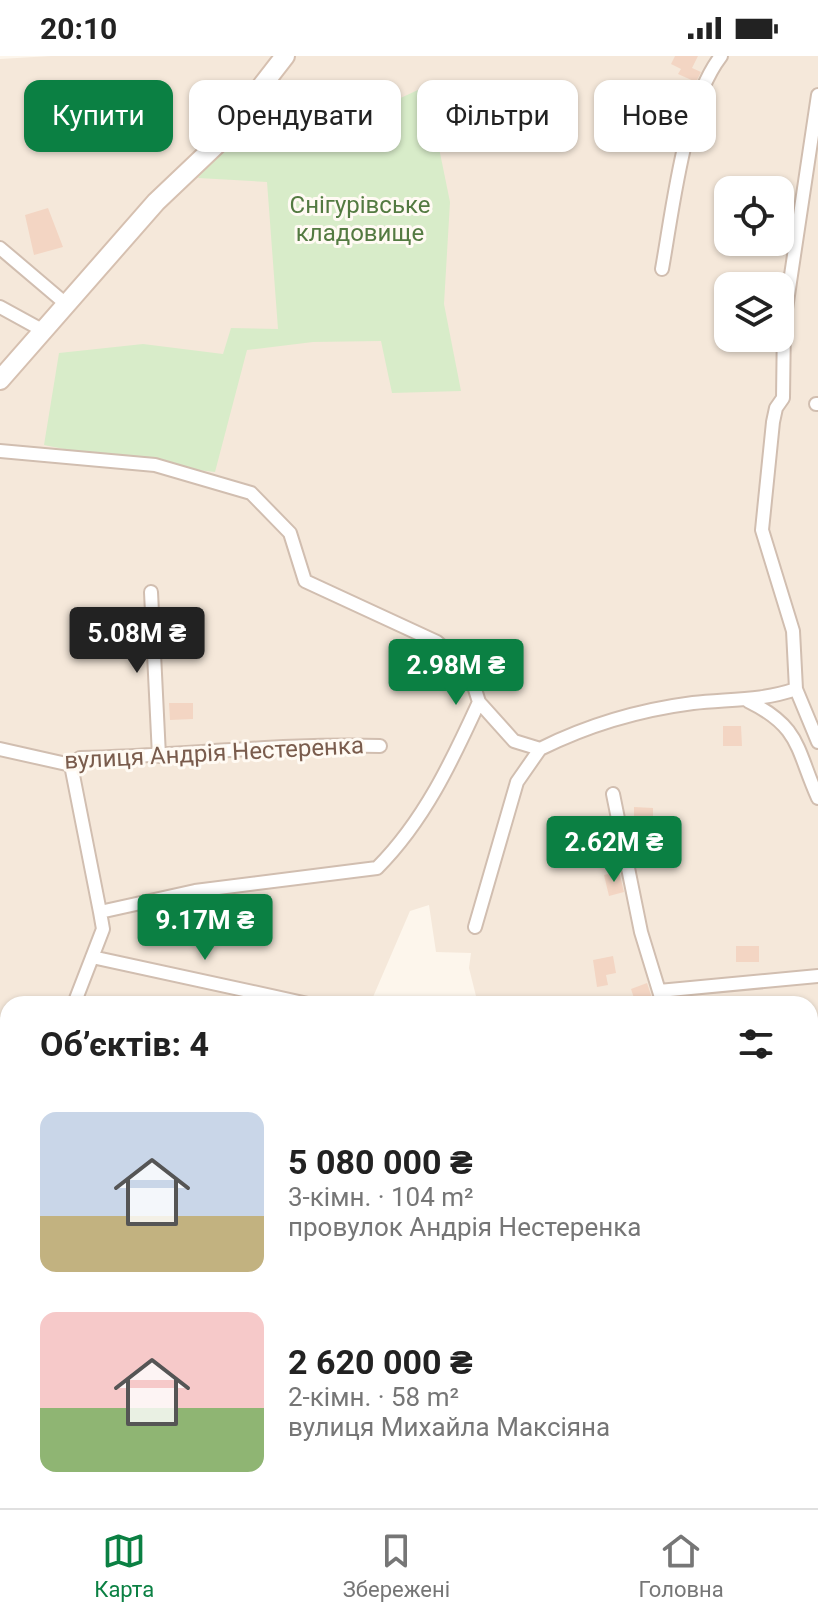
<!DOCTYPE html>
<html lang="uk">
<meta charset="utf-8">
<style>
body{margin:0;font-family:Roboto,sans-serif;background:#f6f6f6;color:#222;height:100vh;display:flex;flex-direction:column;font-size:30px;white-space:nowrap}
*{box-sizing:border-box;margin:0}
p{font-size:26px;color:#767676}
.icon{flex:none;width:44px;height:44px;fill:none;stroke:currentColor;stroke-width:2;stroke-linecap:round;stroke-linejoin:round}
.map{position:relative;flex:1;overflow:hidden}
.side{position:absolute;left:0px;top:940px;width:818px;height:512px;display:flex;flex-direction:column;background:#fff;border-radius:24px 24px 0 0;box-shadow:0 2px 6px #0004}
.side>*{flex:none}
.top-card{position:absolute;left:24px;top:24px;width:770px;height:72px;display:flex;gap:16px}
.fabs{position:absolute;left:714px;top:120px;display:grid;gap:16px}
.fabs a{display:grid;place-items:center;width:80px;height:80px;border-radius:16px;background:#fff;box-shadow:0 2px 6px #0004;font-size:40px}
.price{position:absolute;translate:-50% -68px;padding:0 18px;border-radius:8px;background:#0b8043;color:#fff;font-size:26px;line-height:52px;filter:drop-shadow(0 2px 4px #0008)}
.price::after{content:'';position:absolute;left:50%;top:48px;width:24px;height:18px;margin-left:-12px;background:inherit;clip-path:polygon(0 0,100% 0,50% 100%)}
.price.selected{background:#222;color:#fff}
ul{padding:0;list-style:none}
li{display:flex;align-items:center;gap:24px;height:200px;padding:0 40px}
li span{display:grid;place-items:center;flex:none;width:224px;height:160px;border-radius:16px;color:#555}
li>.icon{margin-inline-start:auto}
span .icon{width:96px;height:96px;fill:#fffc;stroke-width:1}
li b{font-size:34px}
h2{display:flex;justify-content:space-between;align-items:center;height:96px;padding:0 40px;font-size:34px}
.tag{padding:0 28px;border-radius:16px;background:#fff;box-shadow:0 2px 6px #0004;font-size:28px;line-height:72px}
.tag.selected{background:#0b8043;color:#fff}
.status{display:flex;justify-content:space-between;align-items:center;height:56px;padding:0 40px;background:#fff;direction:ltr}
.status svg{height:22px;fill:currentColor}
.tab-bar{display:flex;justify-content:space-around;align-items:center;height:112px;border-top:2px solid #e0e0e0;background:#fff;font-size:22px;color:#767676}
.tab-bar a{display:grid;justify-items:center;gap:4px}
.tab-bar .selected{color:#0b8043}
.map>svg:first-child{display:block}
.residential{fill:#f5e8da;fill-rule:evenodd}
.green{fill:#d8ecc9}
.building{fill:#f3d5c3}
.lines{fill:none;stroke-linecap:round;stroke-linejoin:round}
.street-casing{stroke:#d1beb0;stroke-width:16}
.secondary-casing{stroke:#d6c0b0;stroke-width:22}
.street{stroke:#fff;stroke-width:12}
.secondary{stroke:#fff;stroke-width:18}
.labels{text-anchor:middle;stroke-width:6;stroke-linejoin:round;paint-order:stroke}
.park-label{font-size:24px;fill:#537a41;stroke:#fffaf3}
.street-label{font-size:24px;fill:#7a5c4d;stroke:#fffaf3}
</style>
<div class="status"><b>20:10</b><svg viewBox="0 0 49 12"><path d="M0 12V9h3v3zM5 12V6h3v6zM10 12V3h3v9zM15 12V0h3v12zM26 1h20v11H26zM47 4h2v5h-2z"/></svg></div>
<div class="map">
<svg width="818" height="1452" viewBox="0 0 818 1452">
<rect width="100%" height="100%" fill="#fdf6ec"/>
<path class="residential" d="M51 0H818V1319L810 1320V948H478L469 912 471 897 436 896 429 849 410 855 370 948H8V1407L0 1437V3ZM728 134H780V186H728ZM728 230H780V282H728Z
M818 1375V1452H752L737 1444H810V1376Z
M145 1444H540V1452H137Z"/>
<path class="green" d="M420 33 439 92 450 146 444 248 461 335 392 337 381 285 313 286 247 294 215 416 128 406 44 389 59 297 143 288 223 298 231 272 278 273 267 126 198 122 221 93 310 84Z"/>
<path class="building" d="M675 0H698L692 12 701 16 696 26 678 18 681 13 671 8Z
M48 152 63 191 34 199 25 159Z
M169 647H193V663L170 664Z
M723 670H741L742 690H723Z
M634 751 653 752V771H634Z
M619 815 624 836 609 840 604 819Z
M736 890H759V906H736Z
M613 900 616 917 606 919 608 929 597 931 593 904Z
M647 927 654 948H636L631 933Z"/>
<g class="lines">
<g class="street-casing">
<path id="street" d="M818 39 784 266 783 342 776 352 773 366 762 474 793 575 796 633 818 686
M0 192 66 248
M662 213C673 152 684 48 721 0
M0 251 42 274
M816 348H818
M0 395 155 409 251 437 290 477 305 525 437 586 461 607 473 627 479 646C452 705 424 765 377 812L195 835 100 856 103 873 74 948
M151 536 159 700
M748 645C801 671 796 693 818 742
M479 646 514 685 540 693C588 669 639 654 693 647 728 643 762 645 796 633
M0 693 71 709 80 702C180 700 280 687 380 690
M71 709 100 856
M613 738 641 876 663 948
M475 871 517 726 540 693
M92 901 308 948
M659 935 818 920
M0 1145 8 1120
M810 1218H818
M540 1444V1452
M260 1452 264 1444"/>
</g>
<g class="secondary-casing">
<path id="secondary" d="M0 324 156 146 216 89 285 0"/>
</g>
<use href="#street" class="street"/>
<use href="#secondary" class="secondary"/>
</g>
<g class="labels">
<g class="park-label">
<text x="360" y="157">Снігурівське<tspan x="360" dy="28">кладовище</tspan></text>
</g>
<g class="street-label">
<text transform="translate(214 697) rotate(-3)" y="8">вулиця Андрія Нестеренка</text>
</g>
</g>
</svg>
<div class="fabs">
<a><svg class="icon" aria-label="locate" viewBox="0 0 24 24"><circle cx="12" cy="12" r="6"/><path d="M12 2v4M12 18v4M2 12h4M18 12h4"/></svg></a>
<a><svg class="icon" aria-label="layers" viewBox="0 0 24 24"><path d="M12 4l9 5-9 5-9-5zM3 14l9 5 9-5"/></svg></a>
</div>
<b class="price selected" style="left:137px;top:619px">5.08M ₴</b>
<b class="price" style="left:456px;top:651px">2.98M ₴</b>
<b class="price" style="left:614px;top:828px">2.62M ₴</b>
<b class="price" style="left:205px;top:906px">9.17M ₴</b>
<div class="top-card">
<a class="tag selected">Купити</a>
<a class="tag">Орендувати</a>
<a class="tag">Фільтри</a>
<a class="tag">Нове</a>
</div>
<section class="side">
<h2>Об’єктів: 4<svg class="icon" aria-label="filters" viewBox="0 0 24 24"><path d="M4 7h16M4 17h16"/><circle cx="9" cy="7" r="2"/><circle cx="15" cy="17" r="2"/></svg></h2>
<ul>
<li><span style="background:linear-gradient(#c9d6e8 65%,#c2b280 0)"><svg class="icon" aria-label="home" viewBox="0 0 24 24"><path d="M3 11l9-7 9 7M6 9v11h12V9"/></svg></span><div><b>5 080 000 ₴</b><p>3-кімн. · 104 m²</p><p>провулок Андрія Нестеренка</p></div></li>
<li><span style="background:linear-gradient(#f6c9c9 60%,#8fb573 0)"><svg class="icon" aria-label="home" viewBox="0 0 24 24"><path d="M3 11l9-7 9 7M6 9v11h12V9"/></svg></span><div><b>2 620 000 ₴</b><p>2-кімн. · 58 m²</p><p>вулиця Михайла Максіяна</p></div></li>
</ul>
</section>
</div>
<nav class="tab-bar">
<a class="selected"><svg class="icon" aria-label="map" viewBox="0 0 24 24"><path d="M3 6l6-2 6 2 6-2v14l-6 2-6-2-6 2zM9 4v14M15 6v14"/></svg>Карта</a>
<a><svg class="icon" aria-label="saved" viewBox="0 0 24 24"><path d="M7 4h10v16l-5-4-5 4z"/></svg>Збережені</a>
<a><svg class="icon" aria-label="home" viewBox="0 0 24 24"><path d="M3 11l9-7 9 7M6 9v11h12V9"/></svg>Головна</a>
</nav>
